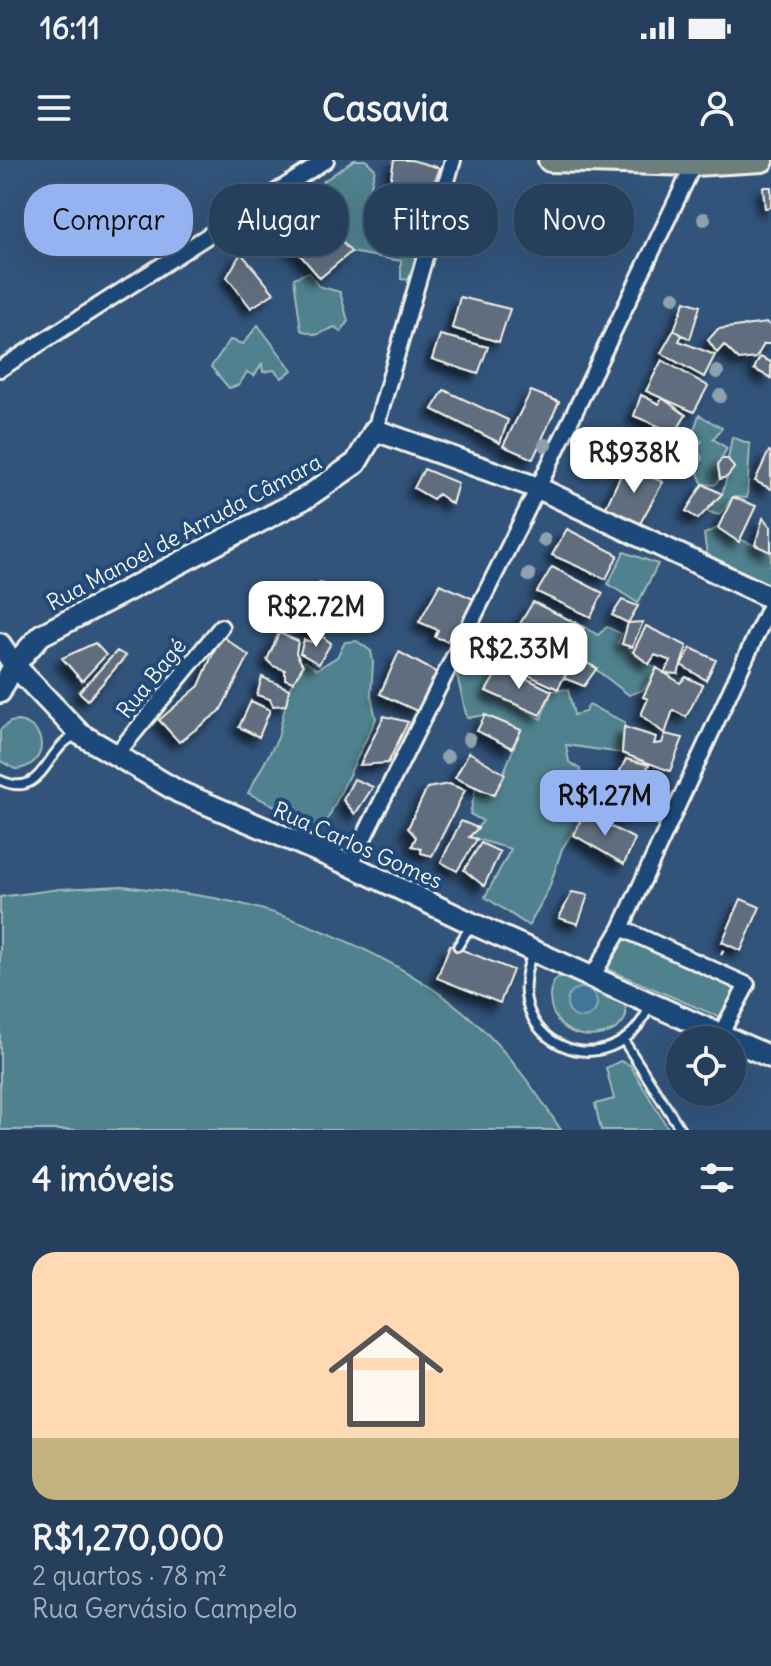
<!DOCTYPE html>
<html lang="pt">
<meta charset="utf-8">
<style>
body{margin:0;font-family:Delius,sans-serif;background:#2e4662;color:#f1f3f6;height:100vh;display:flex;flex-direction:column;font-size:30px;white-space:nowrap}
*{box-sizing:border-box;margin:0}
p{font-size:26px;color:#a4afbb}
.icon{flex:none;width:44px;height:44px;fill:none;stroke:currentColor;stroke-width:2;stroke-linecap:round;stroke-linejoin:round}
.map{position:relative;height:970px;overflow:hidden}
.details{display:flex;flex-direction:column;background:#263f5c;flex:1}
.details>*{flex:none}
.banner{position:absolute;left:24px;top:24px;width:724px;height:72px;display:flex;gap:16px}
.fabs{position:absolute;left:666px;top:866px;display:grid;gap:16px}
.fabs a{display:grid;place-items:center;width:80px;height:80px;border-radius:50%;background:#263f5c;box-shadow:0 8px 32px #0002,0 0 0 2px #425872;font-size:40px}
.price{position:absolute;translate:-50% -68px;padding:0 18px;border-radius:16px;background:#fff;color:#222;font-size:26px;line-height:52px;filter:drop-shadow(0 2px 4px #0008)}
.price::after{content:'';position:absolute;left:50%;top:48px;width:24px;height:18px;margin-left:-12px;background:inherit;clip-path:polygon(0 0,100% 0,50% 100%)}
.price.on{background:#95b2f1;color:#111}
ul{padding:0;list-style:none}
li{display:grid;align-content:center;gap:16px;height:424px;padding:0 32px}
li+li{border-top:2px solid #425872}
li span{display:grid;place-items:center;height:248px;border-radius:24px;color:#555}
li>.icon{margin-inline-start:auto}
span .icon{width:144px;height:144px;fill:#fffc;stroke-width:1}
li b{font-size:34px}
h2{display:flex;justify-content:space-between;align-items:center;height:96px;padding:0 32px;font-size:34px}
.pill{padding:0 28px;border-radius:32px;background:#263f5c;box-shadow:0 8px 32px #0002,0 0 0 2px #425872;font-size:28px;line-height:72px}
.pill.on{background:#95b2f1;color:#111}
.status{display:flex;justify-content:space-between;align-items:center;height:56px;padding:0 40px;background:#263f5c;direction:ltr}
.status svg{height:22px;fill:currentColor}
header{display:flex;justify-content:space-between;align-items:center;height:104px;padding:0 32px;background:#263f5c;font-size:36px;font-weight:800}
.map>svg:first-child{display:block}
.green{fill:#4f828e;stroke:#a2babb;stroke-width:2}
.water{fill:#3f7799;stroke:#87a8b9;stroke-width:2}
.building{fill:#5e6d7e;stroke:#f4f1e8;stroke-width:2;filter:url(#shadow)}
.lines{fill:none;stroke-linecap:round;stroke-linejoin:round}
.lane-casing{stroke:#f4f1e8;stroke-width:13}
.street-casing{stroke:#f4f1e8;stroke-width:20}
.secondary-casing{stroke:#f4f1e8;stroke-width:26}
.primary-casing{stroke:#f4f1e8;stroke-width:28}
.path{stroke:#f4f1e8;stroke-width:3;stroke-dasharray:6 6;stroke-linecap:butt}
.lane{stroke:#1f4a7a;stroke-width:7}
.street{stroke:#1f4a7a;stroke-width:14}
.secondary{stroke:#1f4a7a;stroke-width:20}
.primary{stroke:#6c7f7c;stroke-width:22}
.tree{fill:#8fa1af}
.labels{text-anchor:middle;stroke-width:8;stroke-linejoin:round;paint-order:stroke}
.street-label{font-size:22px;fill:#f4f1e8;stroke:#1f4a7a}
</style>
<div class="status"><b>16:11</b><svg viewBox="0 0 49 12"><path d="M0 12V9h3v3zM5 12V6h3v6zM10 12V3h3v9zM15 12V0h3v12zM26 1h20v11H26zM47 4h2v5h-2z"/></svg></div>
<header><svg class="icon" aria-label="menu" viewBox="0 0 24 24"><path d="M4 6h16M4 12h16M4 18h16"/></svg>Casavia<svg class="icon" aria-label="person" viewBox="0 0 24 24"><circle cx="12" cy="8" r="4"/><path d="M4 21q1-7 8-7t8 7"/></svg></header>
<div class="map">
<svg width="771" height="970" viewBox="0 0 771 970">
<defs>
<filter id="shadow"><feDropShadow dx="-7" dy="7" stdDeviation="4" flood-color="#0009"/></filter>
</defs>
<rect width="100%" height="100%" fill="#32547b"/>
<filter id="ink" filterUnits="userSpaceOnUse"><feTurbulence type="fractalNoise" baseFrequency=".0125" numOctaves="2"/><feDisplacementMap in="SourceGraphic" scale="16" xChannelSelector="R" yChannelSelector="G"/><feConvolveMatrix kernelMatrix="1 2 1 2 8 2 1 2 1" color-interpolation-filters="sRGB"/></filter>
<g filter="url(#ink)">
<path class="green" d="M354 0H366L375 9 369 34 385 52 383 70 422 84 409 120 401 119V101L351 92 302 36Z
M309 112 318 126 340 132 348 161 341 172 335 167 316 175 301 170 294 118Z
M258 165 292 210 282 218 274 210 263 212 262 204 254 216 247 212 239 225 229 228 211 207 230 180 243 184Z
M699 255 722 268 713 279 727 288 718 305 720 319 715 325 703 324C697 314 696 308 702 298L697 288 702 281 692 276Z
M732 277 750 284 747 338 733 337 719 355 705 351 722 334 727 317 734 308 728 299Z
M718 368C736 380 751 383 771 392V424L768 430 708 404 704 374Z
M624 392 658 404 638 443 608 424Z
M584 467 598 475 607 467 622 474 618 483 626 485 638 498 657 508 643 530 629 535 572 491Z
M357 481 371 491 373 502 371 535 376 559 323 669 248 633 278 578 289 529 305 501 317 509 337 497 345 482Z
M467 498 497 512 487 531 541 559 552 531 568 529 574 555 585 552 589 545 625 562 622 593 566 585 569 602 580 609 588 647 562 689 549 728 529 766 485 737 511 689 469 677 483 661 470 654 476 627 495 634 521 570 485 555 467 558 456 511Z
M18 561C50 566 48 608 15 609L0 601V570L10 562Z
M122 726C154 730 187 733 219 739 302 755 411 804 474 861 509 893 535 930 561 970H0V737L60 729Z
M625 771 739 826 719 857 605 808Z
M560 816 623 842C644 877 553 898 550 837 550 828 552 821 560 816Z
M620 901 630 905 669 970H601L595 944 614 939 606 908Z"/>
<path class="water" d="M567 843a15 15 0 1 1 30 0a15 15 0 1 1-30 0Z"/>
<path class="building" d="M394 0H411L440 8 415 73 394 74 397 57 385 52Z
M763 27H771V47L765 48Z
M303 50 322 77 335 74 351 92 320 118 284 76Z
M241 93 274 133 251 148 227 117Z
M460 137 510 149 499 182 452 168Z
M685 141 700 146 690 179 674 170Z
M767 163 771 166V184H764L756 198 739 200 724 185 717 193 708 180 718 169Z
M674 170 682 175 679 181 715 195 704 217 661 193Z
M440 175 488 187 478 214 432 199Z
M760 197 771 202V218L754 209Z
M662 200 708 226 694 252 646 231Z
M444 230 508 260 500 283 432 249Z
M531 231 559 242 533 299 503 286Z
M641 235 659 244 662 238 686 255 675 273 634 256Z
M769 291 771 292V329L755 321Z
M721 299H728L734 308 727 317 720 319 718 305Z
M625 306 663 322 638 367 606 347Z
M424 309 458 323 452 344 438 334 433 339 414 328Z
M703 324 722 334 698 359 686 351Z
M733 337 756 346 739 382 718 368Z
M763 358 771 367V392L755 385Z
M567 369 618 395 606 419 552 395Z
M552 407 603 433 591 457 537 432Z
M319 423 337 429 319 474 302 469Z
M440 424 476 440 457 480 450 476 447 481 435 477 438 470 419 462Z
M622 440 638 446 628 463 612 455Z
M533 442 584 467 572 491 518 467Z
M643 462 632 487 622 484 628 463Z
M646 466 687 486 678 514 664 513 671 501 655 495 649 504 633 492Z
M279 473 298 481 296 493 303 506 293 522 285 519V510L273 506 267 500Z
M319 474 331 483 319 504 300 493 304 480 313 482Z
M221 475 249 496 220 551 179 582 159 560 199 526Z
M519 479 570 505 558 529 504 504Z
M95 483 106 495 82 521 62 498Z
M691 488 716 500 706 520 681 505Z
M117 491 126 496 88 540 79 532Z
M399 492 439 514 417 551 380 534Z
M576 498 597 508 584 526 564 518Z
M501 506 552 531 540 555 486 531Z
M657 508 680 523 686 517 703 525 686 557 673 550 665 574 641 555 648 539 643 537Z
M262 517 289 529 286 545 273 546 270 539 257 535Z
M251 541 270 550 259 577 239 567Z
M485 555 521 570 512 588 477 571Z
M384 556 408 562 388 603 360 605Z
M624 567 656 577 654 584 662 583 665 574 683 578 670 611 622 593Z
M469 592 505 614 494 635 455 618Z
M626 599 649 605 646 610 662 617 656 635 618 615Z
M354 619 373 627 355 654 343 640Z
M449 624 465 630 432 696 421 693V689L412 686 416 677 408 668 427 628Z
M615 625 637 635 624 660 605 652Z
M584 653 635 679 624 704 574 675Z
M461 661 478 668 469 677 477 679 457 711 441 702Z
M481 683 500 692 484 726 464 710Z
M572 732 588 735 578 764 559 758Z
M741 739 760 747 741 791 722 782Z
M450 785 513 810 500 843 437 818Z"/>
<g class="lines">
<g class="lane-casing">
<path id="lane" d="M0 620C46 642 45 583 79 575
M458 786 471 765
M533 792C494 884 613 933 650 845
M624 881 681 970"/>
</g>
<g class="street-casing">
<path id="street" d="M0 209 326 0
M375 270 453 0
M115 596 221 467
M350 705 538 328 694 4
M621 768 747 825 720 875
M592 817 621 768 771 443"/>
</g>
<g class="secondary-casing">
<path id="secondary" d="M0 484 14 505 80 574 179 632 350 705 471 763 732 880
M0 532 14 505 41 475 307 337 356 303 375 270 538 328 771 438
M732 880 771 897"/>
</g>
<g class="primary-casing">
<path id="primary" d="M550 0 694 4 762 0"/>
</g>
<path class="path" d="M721 795 726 784"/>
<use href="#lane" class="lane"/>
<use href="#street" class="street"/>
<use href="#secondary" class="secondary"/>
<use href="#primary" class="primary"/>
</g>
<g class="tree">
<circle cx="704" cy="59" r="7"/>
<circle cx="674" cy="137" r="7"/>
<circle cx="717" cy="212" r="7"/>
<circle cx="720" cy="236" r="7"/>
<circle cx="545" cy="285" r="7"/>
<circle cx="544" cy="380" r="7"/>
<circle cx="529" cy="415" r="7"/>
<circle cx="469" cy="579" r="7"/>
<circle cx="447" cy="597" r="7"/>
</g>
</g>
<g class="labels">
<g class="street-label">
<text transform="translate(184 372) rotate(-28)" y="8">Rua Manoel de Arruda Câmara</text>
<text transform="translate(151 518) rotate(-51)" y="8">Rua Bagé</text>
<text transform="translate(358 685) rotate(24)" y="8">Rua Carlos Gomes</text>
</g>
</g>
</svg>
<div class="fabs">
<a><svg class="icon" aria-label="locate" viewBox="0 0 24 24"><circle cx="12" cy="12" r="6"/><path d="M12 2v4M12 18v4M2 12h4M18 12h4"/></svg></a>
</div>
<b class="price" style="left:634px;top:335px">R$938K</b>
<b class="price" style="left:316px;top:489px">R$2.72M</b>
<b class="price" style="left:519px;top:531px">R$2.33M</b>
<b class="price on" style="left:605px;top:678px">R$1.27M</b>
<div class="banner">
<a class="pill on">Comprar</a>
<a class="pill">Alugar</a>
<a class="pill">Filtros</a>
<a class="pill">Novo</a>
</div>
</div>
<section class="details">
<h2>4 imóveis<svg class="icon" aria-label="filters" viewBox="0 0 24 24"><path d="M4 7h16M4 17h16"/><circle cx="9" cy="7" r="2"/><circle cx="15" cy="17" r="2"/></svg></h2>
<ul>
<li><span style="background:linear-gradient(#ffd9b3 75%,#c2b280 0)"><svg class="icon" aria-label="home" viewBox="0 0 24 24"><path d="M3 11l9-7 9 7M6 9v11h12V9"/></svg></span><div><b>R$1,270,000</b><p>2 quartos · 78 m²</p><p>Rua Gervásio Campelo</p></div></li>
</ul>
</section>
